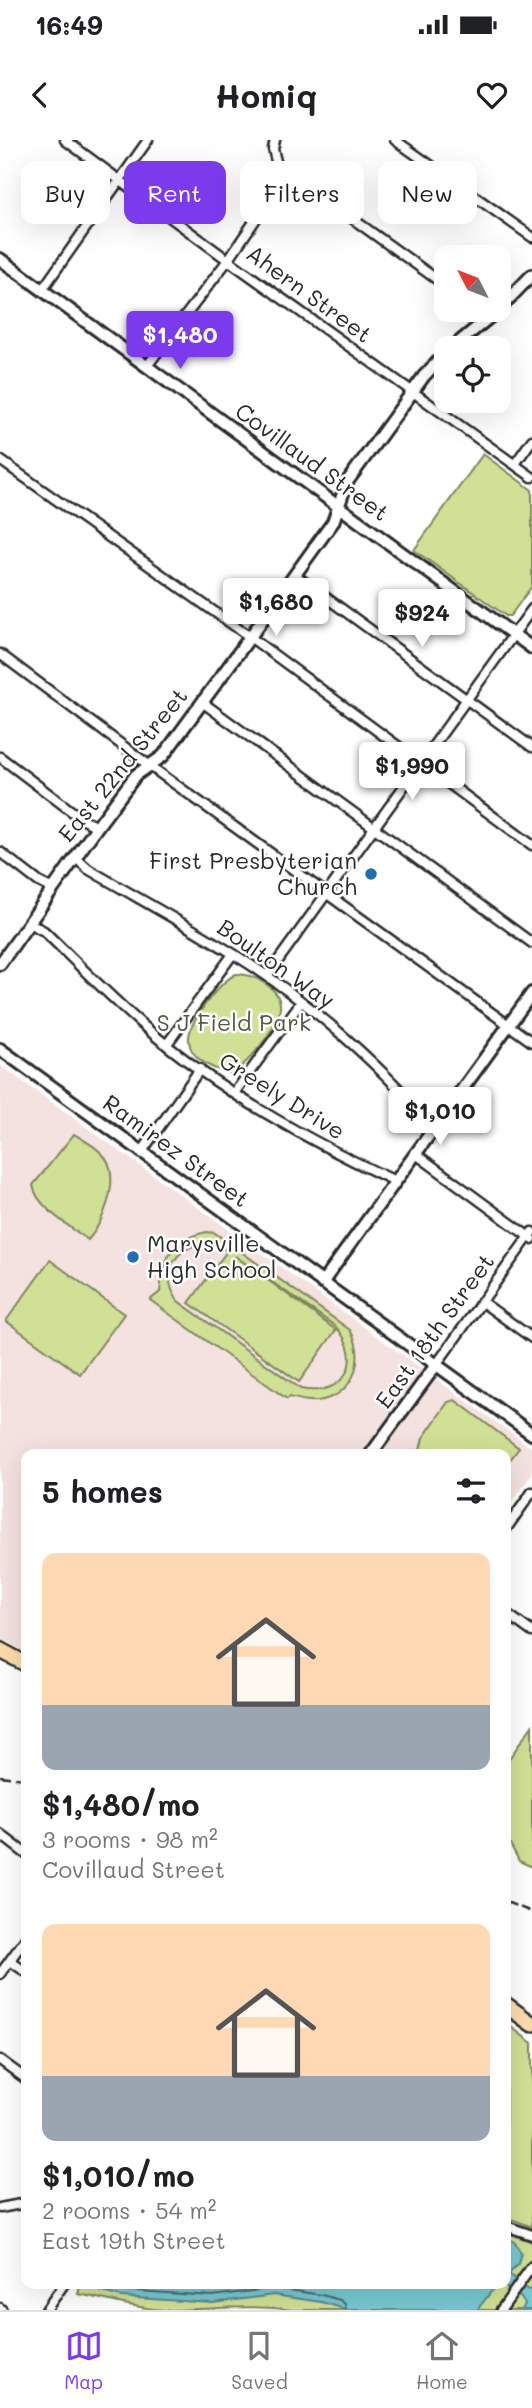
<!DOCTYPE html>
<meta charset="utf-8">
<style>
body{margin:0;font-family:Mali,sans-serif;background:#f6f6f6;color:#202124;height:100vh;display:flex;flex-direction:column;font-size:26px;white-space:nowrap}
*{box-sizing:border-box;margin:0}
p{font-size:23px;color:#757577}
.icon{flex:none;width:38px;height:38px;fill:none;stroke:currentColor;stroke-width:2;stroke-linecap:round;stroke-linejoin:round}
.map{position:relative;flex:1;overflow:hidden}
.panel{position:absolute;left:21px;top:1309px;width:490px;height:840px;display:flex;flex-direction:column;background:#fff;border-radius:14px;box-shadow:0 7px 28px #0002}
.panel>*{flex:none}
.banner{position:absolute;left:21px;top:21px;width:490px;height:63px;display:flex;gap:14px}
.needle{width:46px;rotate:312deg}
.buttons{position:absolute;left:434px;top:105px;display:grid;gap:14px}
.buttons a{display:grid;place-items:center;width:77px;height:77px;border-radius:14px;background:#fff;box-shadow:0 7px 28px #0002;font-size:35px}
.price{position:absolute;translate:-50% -60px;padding:0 16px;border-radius:7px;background:#fff;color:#222;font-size:23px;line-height:46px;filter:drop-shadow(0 2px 4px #0008)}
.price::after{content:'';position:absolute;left:50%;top:42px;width:21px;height:16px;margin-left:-10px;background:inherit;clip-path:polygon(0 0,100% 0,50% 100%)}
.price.current{background:#7c3aed;color:#fff}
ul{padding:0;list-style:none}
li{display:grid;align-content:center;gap:14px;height:371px;padding:0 21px}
li span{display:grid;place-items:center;height:217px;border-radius:14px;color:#555}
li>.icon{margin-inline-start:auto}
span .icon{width:126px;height:126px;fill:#fffc;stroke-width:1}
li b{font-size:30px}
h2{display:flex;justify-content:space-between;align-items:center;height:84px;padding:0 21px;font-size:30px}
.pill{padding:0 24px;border-radius:14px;background:#fff;box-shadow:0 7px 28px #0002;font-size:24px;line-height:63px}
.pill.current{background:#7c3aed;color:#fff}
.status{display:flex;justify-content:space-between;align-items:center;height:49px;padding:0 35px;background:#fff;direction:ltr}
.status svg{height:19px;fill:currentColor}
header{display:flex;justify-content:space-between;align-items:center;height:91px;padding:0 21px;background:#fff;font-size:32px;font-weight:700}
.tabs{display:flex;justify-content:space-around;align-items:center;height:98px;border-top:2px solid #e0e0e0;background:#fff;font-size:19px;color:#757577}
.tabs a{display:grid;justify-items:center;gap:4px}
.tabs .current{color:#7c3aed}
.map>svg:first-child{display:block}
.built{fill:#f4e2e1}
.green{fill:#d0e094;stroke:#7e8660;stroke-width:2;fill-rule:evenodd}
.water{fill:#78c8d1;stroke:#59898f;stroke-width:2}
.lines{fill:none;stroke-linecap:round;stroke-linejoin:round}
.shore{stroke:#4a6a6d;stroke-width:2}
.street-casing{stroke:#2b2b2b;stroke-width:13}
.secondary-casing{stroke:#2b2b2b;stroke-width:16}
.highway-casing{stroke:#2b2b2b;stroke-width:19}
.street{stroke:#fff;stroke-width:8}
.secondary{stroke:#fff;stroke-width:10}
.highway{stroke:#fcdcac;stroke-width:14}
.rail{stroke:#2b2b2b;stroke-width:2.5;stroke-dasharray:10 5;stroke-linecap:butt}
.poi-dot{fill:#1f6fb2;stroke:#fff;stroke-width:2.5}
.labels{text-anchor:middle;stroke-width:5;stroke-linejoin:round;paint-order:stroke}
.street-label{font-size:23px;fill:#2b2b2b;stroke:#fff}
.poi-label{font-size:23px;fill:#2b2b2b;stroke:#fff;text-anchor:end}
.park-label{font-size:23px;fill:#545845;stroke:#fff}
</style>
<div class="status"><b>16:49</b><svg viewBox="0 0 49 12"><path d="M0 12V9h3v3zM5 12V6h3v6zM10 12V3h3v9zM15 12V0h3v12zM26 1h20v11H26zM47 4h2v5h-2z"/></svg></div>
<header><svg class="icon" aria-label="back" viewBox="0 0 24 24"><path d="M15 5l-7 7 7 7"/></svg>Homiq<svg class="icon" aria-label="heart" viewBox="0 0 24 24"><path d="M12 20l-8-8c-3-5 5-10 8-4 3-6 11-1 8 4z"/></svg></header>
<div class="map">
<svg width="532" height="2170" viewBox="0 0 532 2170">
<rect width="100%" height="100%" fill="#fff"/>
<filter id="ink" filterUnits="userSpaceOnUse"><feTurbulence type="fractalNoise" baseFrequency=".0143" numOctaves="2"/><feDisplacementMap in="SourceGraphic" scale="14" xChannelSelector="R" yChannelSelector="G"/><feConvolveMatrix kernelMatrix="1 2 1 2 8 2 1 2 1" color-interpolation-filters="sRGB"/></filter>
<g filter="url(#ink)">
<path class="built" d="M0 925 532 1308V1334L506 1370V1314H26V1512L0 1498Z"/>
<path class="green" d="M483 314 532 350V446L510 476H506L414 410Z
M236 834C252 833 282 848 280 868 278 887 247 927 230 933 214 930 190 919 189 901 187 882 220 842 236 834Z
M74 994C86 1001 102 1010 108 1022 118 1045 103 1083 88 1100 71 1087 36 1067 33 1045Z
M207 1092 215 1093 350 1190C366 1216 356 1252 323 1260 311 1263 301 1260 290 1257L287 1259 150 1160 160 1152C163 1118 171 1099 207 1092ZM212 1102 227 1111 189 1163 299 1242 336 1190 235 1116 335 1186C366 1218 345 1258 301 1249L178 1161C157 1130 178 1104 212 1102Z
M50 1120 124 1174 80 1234 6 1181Z
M455 1260 519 1308 506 1325V1314H419L423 1298 448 1262Z
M532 1586V1727L519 1721 506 1696V1623Z
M506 1883 532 1903V2087L506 2077Z
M506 2092 532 2102V2170H292C250 2164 206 2170 163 2170 134 2168 105 2159 78 2154L81 2144H506Z"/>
<path class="water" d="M506 2096 515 2103 521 2113 518 2124 509 2134 528 2150 532 2149V2170H522L525 2164 521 2158 501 2144H506Z
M94 2144H497L477 2170H349L321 2162 274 2155 213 2163 121 2157 99 2151Z"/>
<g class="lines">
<path class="shore" d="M103 2144 122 2150 212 2156 275 2148 322 2155 340 2160 345 2164 346 2170
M163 2144 212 2147 235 2144"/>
<g class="street-casing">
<path id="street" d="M65 0 228 120 532 337
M395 0 532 97
M281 42 346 74 446 146
M42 150 148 0
M475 170 485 181
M147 226 228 120 281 42 273 9 275 0
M0 320 250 497 532 705
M515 324 532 300
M295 435 532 607
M0 514 150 626 532 902
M202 562 532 803
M0 617 82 679 97 687
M0 712 39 742 53 749
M75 717 88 729C136 757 185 784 232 813 308 860 376 921 435 988
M29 783 44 791C77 823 110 857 145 887 217 950 309 1001 395 1041
M267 836 532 469
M167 904 233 814
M235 952 301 862
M141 1013 200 929
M416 1014 532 1099
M482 1162 532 1198
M436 1225 532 1092
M506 1389 532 1352
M506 1473 532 1492
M0 1694 26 1714
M10 1821 26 1832
M0 1834 26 1798
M0 1920 26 1939
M0 2068 26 2063
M506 2086 532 2095
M0 2168 2 2170
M46 2170 64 2144
M501 2170 532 2126"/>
</g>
<g class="secondary-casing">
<path id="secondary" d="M0 119 532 508
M452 208 497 171 532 135
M0 824 97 687 136 635 163 616 250 497 333 382 347 342 424 236 446 213
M0 909 532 1294
M322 1143 532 853
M371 1314 436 1225"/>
</g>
<g class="highway-casing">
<path id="highway" d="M0 1510 26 1524
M506 1865 532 1884"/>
</g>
<use href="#street" class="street"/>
<use href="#secondary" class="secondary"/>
<use href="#highway" class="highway"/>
<path class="rail" d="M0 1636 26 1639
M506 1762 532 1772"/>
</g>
</g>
<g class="poi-dot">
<circle cx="371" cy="734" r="7"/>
<circle cx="133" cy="1117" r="7"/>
</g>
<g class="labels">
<g class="street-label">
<text transform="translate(309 154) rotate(36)" y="8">Ahern Street</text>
<text transform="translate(312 322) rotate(36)" y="8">Covillaud Street</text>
<text transform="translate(123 625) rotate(-51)" y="8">East 22nd Street</text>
<text transform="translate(276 824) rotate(35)" y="8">Boulton Way</text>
<text transform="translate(282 956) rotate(32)" y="8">Greely Drive</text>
<text transform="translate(176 1011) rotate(36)" y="8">Ramirez Street</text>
<text transform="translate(435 1191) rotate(-54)" y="8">East 18th Street</text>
</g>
<g class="poi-label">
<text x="357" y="729">First Presbyterian<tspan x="357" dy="26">Church</tspan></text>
<text x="147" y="1112" text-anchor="start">Marysville<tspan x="147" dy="26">High School</tspan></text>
</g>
<g class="park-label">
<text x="234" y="891">S J Field Park</text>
</g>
</g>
</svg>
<div class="buttons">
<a><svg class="needle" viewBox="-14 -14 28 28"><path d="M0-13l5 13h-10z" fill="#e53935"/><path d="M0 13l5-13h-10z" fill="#757577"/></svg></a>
<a><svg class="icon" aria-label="locate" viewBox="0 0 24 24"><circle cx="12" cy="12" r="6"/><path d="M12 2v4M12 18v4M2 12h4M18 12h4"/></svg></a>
</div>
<b class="price current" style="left:180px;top:231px">$1,480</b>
<b class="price" style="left:276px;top:498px">$1,680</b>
<b class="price" style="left:422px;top:509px">$924</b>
<b class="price" style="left:412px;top:662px">$1,990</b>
<b class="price" style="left:440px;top:1007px">$1,010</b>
<div class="banner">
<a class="pill">Buy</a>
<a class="pill current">Rent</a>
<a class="pill">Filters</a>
<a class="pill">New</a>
</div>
<section class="panel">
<h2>5 homes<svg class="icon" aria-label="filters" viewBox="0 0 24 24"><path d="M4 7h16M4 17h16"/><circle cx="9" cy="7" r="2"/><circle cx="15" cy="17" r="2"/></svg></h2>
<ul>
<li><span style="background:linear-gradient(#ffd9b3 70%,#9aa5b1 0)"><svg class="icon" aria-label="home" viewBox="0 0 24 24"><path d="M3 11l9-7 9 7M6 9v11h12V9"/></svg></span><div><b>$1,480/mo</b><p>3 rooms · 98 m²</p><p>Covillaud Street</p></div></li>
<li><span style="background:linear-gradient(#ffd9b3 70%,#9aa5b1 0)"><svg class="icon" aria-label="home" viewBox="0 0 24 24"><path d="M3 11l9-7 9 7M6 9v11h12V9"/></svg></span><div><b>$1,010/mo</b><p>2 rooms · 54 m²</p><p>East 19th Street</p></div></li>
</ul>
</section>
</div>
<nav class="tabs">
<a class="current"><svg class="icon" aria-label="map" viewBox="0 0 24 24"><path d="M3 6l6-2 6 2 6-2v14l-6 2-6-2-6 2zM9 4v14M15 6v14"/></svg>Map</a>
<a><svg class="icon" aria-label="saved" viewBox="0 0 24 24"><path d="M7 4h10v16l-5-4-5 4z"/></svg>Saved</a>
<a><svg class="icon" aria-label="home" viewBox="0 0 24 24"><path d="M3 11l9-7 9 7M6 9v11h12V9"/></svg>Home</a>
</nav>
